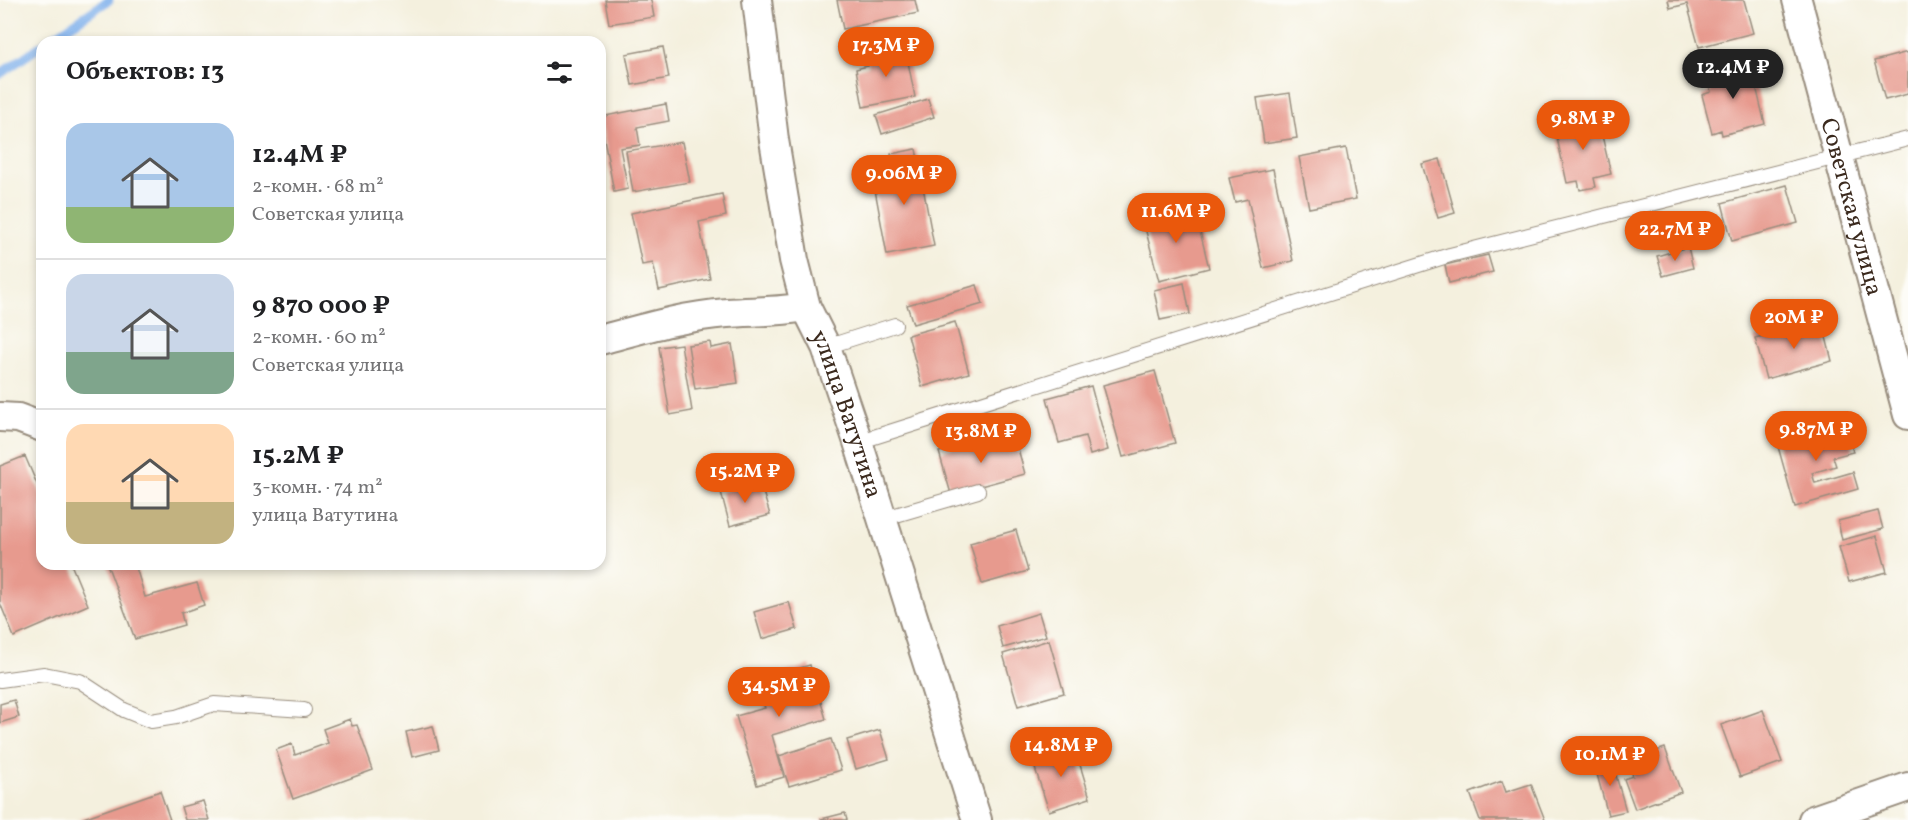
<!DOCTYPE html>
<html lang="ru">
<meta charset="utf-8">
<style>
body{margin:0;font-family:Vollkorn,serif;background:#f6f6f6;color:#202124;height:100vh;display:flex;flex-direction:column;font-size:22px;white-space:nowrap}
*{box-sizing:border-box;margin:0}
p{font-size:20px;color:#757577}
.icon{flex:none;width:33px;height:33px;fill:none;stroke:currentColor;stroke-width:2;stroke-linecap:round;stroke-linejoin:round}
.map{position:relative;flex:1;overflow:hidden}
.drawer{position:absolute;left:36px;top:36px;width:570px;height:534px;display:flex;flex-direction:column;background:#fff;border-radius:18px;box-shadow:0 3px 9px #0003}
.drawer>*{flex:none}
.price{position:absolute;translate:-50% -51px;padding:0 14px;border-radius:21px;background:#ea580c;color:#fff;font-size:20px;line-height:39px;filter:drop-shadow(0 2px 3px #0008)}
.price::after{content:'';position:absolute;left:50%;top:36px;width:18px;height:14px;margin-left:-9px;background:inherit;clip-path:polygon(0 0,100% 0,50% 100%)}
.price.selected{background:#222;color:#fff}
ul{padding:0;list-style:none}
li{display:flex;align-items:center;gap:18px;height:150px;padding:0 30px}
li+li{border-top:2px solid #e0e0e0}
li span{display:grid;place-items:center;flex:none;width:168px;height:120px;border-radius:18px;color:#555}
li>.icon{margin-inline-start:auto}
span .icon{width:72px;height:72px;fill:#fffc;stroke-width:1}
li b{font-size:26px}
h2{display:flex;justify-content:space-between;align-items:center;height:72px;padding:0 30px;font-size:26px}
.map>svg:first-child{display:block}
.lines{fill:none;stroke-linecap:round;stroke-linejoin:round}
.stream{stroke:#80b1ec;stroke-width:9}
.building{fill:#e79a8e}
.lane-casing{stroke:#988d7e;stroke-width:16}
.street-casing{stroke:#988d7e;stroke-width:32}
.lane{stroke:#fff;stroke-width:14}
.street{stroke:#fff;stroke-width:28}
.labels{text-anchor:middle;stroke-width:6;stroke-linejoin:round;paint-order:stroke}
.street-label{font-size:24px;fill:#3b2a1e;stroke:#fdfcf7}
</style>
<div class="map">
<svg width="1908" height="820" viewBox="0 0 1908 820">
<rect width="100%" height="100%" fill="#fdfcf7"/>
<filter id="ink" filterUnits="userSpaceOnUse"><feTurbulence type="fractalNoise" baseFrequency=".0167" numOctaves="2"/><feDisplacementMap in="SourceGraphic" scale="12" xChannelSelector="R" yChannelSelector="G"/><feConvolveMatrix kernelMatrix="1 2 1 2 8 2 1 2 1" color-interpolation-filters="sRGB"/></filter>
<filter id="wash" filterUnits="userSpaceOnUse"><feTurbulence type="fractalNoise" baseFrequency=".008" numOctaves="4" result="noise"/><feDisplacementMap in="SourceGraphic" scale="24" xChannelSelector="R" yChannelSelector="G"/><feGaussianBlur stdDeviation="1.35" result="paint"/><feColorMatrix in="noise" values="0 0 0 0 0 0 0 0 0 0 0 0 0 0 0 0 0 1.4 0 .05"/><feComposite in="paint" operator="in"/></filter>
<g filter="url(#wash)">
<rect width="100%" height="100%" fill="#f4f0de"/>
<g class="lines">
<path class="stream" d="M46 42 109 0
M0 74 42 45"/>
</g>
<g id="blocks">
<path class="building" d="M605 0H651L654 17 609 24Z
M837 0H915L918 13 843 29Z
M1668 0H1744L1753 33 1699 47 1687 4 1670 8Z
M663 47 669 78 632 85 626 54Z
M905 47 915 97 863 107 856 69 868 66 865 55Z
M1908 52V94L1885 100 1874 61Z
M1750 61 1765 124 1722 135 1721 130 1712 133 1702 95 1711 92 1706 72Z
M1290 93 1297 138 1264 143 1257 98Z
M928 99 934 117 882 134 876 115Z
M666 104 669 121 637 127 640 145 620 148 628 189 614 192 600 117Z
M1596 110 1611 174 1594 178 1596 187 1580 190 1578 181 1567 183 1555 129 1577 125 1575 114Z
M682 142 690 182 633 192 626 151Z
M1346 148 1356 199 1309 208 1299 157Z
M916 149 934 246 887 255 873 179 895 175 891 154Z
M1440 159 1455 213 1438 218 1422 164Z
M1273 169 1293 261 1263 268 1248 199 1235 202 1229 178Z
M1787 185 1798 223 1732 241 1722 203Z
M722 194 726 216 699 222 710 279 659 290 653 263 642 265 631 213Z
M1194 207 1209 268 1159 281 1143 220Z
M1688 247 1693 268 1663 276 1657 256Z
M1488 255 1493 272 1449 283 1445 265Z
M1184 283 1190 314 1160 320 1154 290Z
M977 285 983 304 913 324 907 305Z
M1822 321 1832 361 1766 379 1755 338Z
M955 322 969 373 922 387 908 335Z
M710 342 711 348 732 344 738 383 695 389 688 345Z
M681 344 692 411 670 415 659 347Z
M1155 371 1175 443 1123 457 1103 385Z
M1091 386 1108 450 1090 455 1085 436 1059 443 1047 398Z
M1844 419 1853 452 1833 457 1836 466 1812 473 1815 483 1853 472 1858 489 1795 507 1777 443 1793 438 1792 434Z
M1000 435 1004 448 1017 445 1025 474 951 494 939 452Z
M25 456 42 496V564H71L88 605 14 637 0 603V466Z
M760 482 770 515 730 526 721 492Z
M1878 511 1883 529 1842 540 1838 521Z
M1016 530 1028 571 982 584 970 543Z
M1877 536 1887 572 1849 582 1839 547Z
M107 564H135L145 597 197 583 204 605 181 613 184 625 135 639Z
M789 602 797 629 762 639 754 612Z
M1039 613 1046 636 1003 648 997 626Z
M1049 640 1064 693 1018 706 1003 654Z
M810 665 826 719 772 735 784 777 757 785 736 716 765 708 756 681Z
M14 700 19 717 0 723V704Z
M1763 710 1782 762 1740 777 1721 725Z
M350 719 352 726 357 725 373 770 293 799 276 750 292 744 295 755 328 743 323 729Z
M433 726 439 750 412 757 406 732Z
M880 730 889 759 856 769 847 740Z
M831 739 841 770 789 786 779 756Z
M1074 745 1090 798 1049 811 1032 759Z
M1665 748 1681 792 1635 809 1624 779 1633 776 1628 761Z
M1611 758 1626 811 1608 815 1594 763Z
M1502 781 1506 792 1531 784 1545 820H1480L1470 793Z
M160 791 170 820H78Z
M203 801 209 820H185L181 807Z
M845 813 847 820H821V819Z"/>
</g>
</g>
<g filter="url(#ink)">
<use href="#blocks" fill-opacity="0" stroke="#988d7e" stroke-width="1.5"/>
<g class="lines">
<g class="lane-casing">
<path id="lane" d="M826 347 895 325
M858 442 1450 255 1908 139
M882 519 978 491
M0 680 44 674 80 681 124 710 151 721 176 717 214 704 304 710"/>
</g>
<g class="street-casing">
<g id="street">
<path id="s1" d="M757 0 774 140 794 260 806 307 826 347 858 442 977 820"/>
<path id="s2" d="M1797 0 1908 415"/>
<path d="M600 340C641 329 684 316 727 313 754 311 779 312 806 307"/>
<path d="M0 417 18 418 42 427"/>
<path d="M1813 820 1908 787"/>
</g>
</g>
<use href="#lane" class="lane"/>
<use href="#street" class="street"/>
</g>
</g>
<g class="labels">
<g class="street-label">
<text dy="8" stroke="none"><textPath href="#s2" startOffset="214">Советская улица</textPath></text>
<text dy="8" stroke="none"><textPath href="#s1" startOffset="426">улица Ватутина</textPath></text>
</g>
</g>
</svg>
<b class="price" style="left:886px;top:78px">17.3M ₽</b>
<b class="price selected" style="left:1733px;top:100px">12.4M ₽</b>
<b class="price" style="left:1583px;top:151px">9.8M ₽</b>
<b class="price" style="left:904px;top:206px">9.06M ₽</b>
<b class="price" style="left:1176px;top:244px">11.6M ₽</b>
<b class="price" style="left:1675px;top:262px">22.7M ₽</b>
<b class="price" style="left:1794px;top:350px">20M ₽</b>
<b class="price" style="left:1816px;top:462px">9.87M ₽</b>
<b class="price" style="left:981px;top:464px">13.8M ₽</b>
<b class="price" style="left:745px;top:504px">15.2M ₽</b>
<b class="price" style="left:779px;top:718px">34.5M ₽</b>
<b class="price" style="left:1061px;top:778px">14.8M ₽</b>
<b class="price" style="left:1610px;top:787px">10.1M ₽</b>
<section class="drawer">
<h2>Объектов: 13<svg class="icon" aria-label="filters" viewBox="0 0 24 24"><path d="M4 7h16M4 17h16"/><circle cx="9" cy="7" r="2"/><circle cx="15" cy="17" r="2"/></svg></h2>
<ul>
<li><span style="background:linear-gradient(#a9c7e8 70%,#8fb573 0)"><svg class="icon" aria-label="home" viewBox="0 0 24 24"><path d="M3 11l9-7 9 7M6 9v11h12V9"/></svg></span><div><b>12.4M ₽</b><p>2-комн. · 68 m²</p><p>Советская улица</p></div></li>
<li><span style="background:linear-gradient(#c9d6e8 65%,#7fa58c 0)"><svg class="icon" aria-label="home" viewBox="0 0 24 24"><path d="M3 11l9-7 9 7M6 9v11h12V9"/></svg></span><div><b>9 870 000 ₽</b><p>2-комн. · 60 m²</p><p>Советская улица</p></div></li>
<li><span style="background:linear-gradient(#ffd9b3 65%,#c2b280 0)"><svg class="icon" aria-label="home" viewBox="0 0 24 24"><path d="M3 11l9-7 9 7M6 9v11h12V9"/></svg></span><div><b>15.2M ₽</b><p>3-комн. · 74 m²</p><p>улица Ватутина</p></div></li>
</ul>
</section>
</div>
